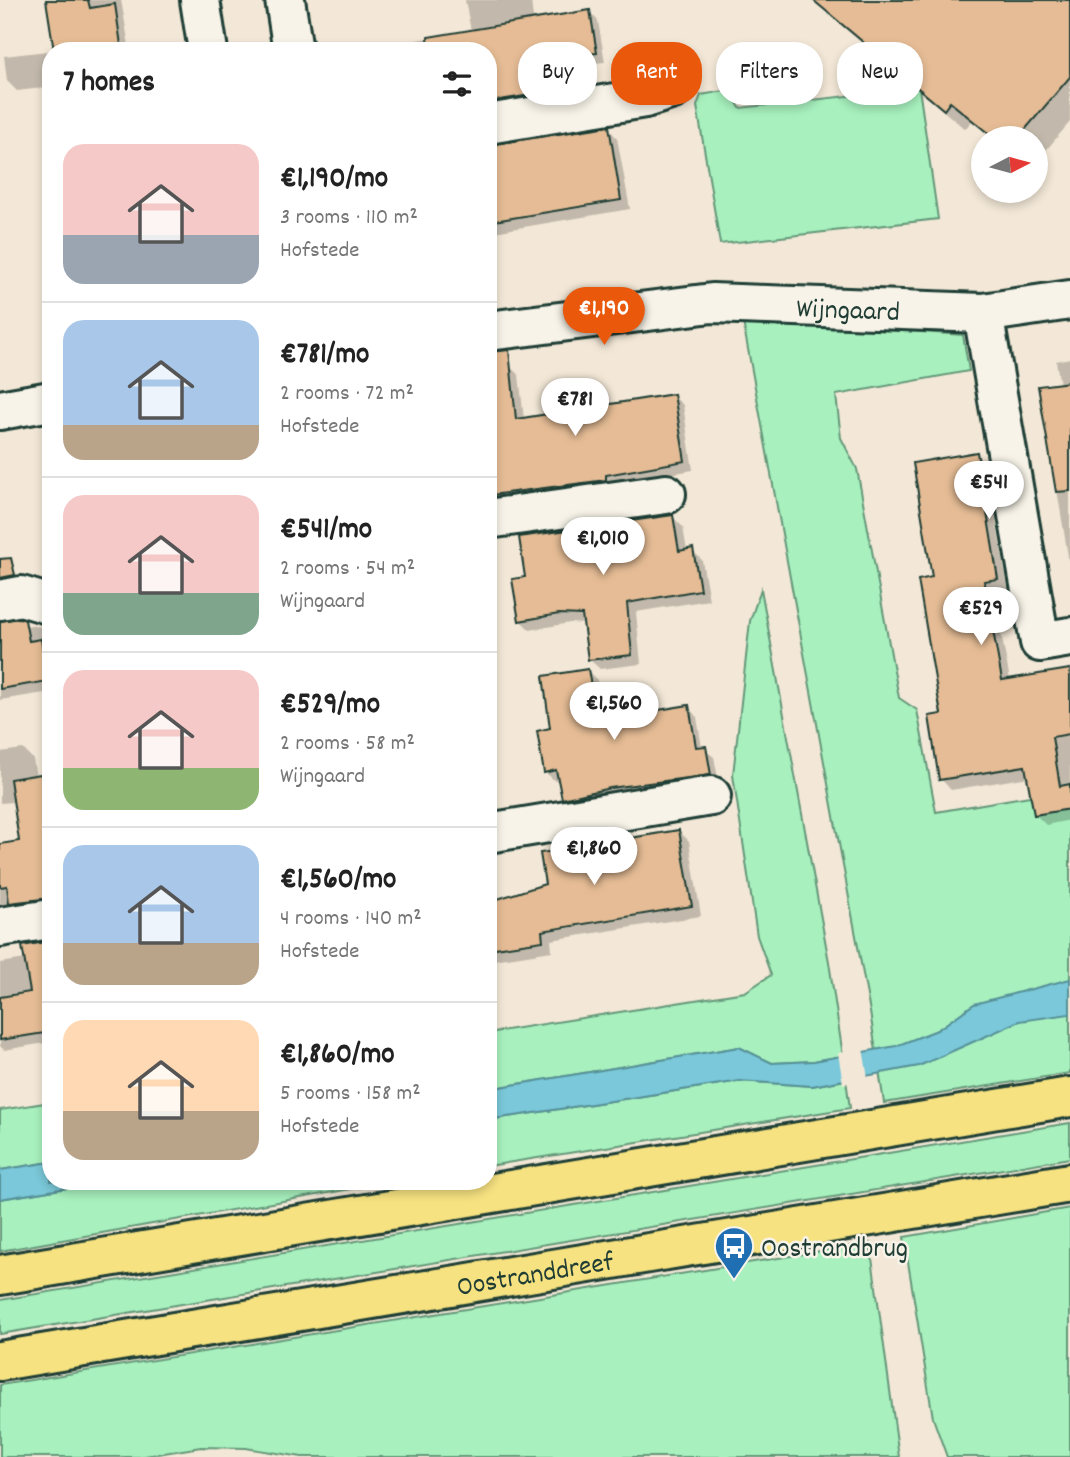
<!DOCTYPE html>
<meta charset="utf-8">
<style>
body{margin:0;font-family:Dekko,sans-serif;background:#f2f2f2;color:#222;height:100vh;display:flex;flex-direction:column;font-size:26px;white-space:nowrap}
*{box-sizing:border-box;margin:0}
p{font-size:23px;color:#767676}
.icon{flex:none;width:38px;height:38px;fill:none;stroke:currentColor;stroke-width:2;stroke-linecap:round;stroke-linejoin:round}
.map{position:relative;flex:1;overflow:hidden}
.panel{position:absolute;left:42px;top:42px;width:455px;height:1148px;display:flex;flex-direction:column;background:#fff;border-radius:28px;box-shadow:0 4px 10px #0003}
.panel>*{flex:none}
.banner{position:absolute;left:518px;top:42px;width:446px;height:63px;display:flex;gap:14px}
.needle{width:46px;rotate:84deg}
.buttons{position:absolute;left:971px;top:126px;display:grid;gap:14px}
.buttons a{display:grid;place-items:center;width:77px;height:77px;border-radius:50%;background:#fff;box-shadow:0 4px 10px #0003;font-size:35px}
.price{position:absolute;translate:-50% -60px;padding:0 16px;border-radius:24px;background:#fff;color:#222;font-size:23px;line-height:46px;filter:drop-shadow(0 2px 4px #0008)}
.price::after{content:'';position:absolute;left:50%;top:42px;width:21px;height:16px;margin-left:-10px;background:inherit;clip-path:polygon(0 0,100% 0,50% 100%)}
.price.on{background:#ea580c;color:#fff}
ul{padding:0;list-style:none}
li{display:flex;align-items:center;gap:21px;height:175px;padding:0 21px}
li+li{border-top:2px solid #e0e0e0}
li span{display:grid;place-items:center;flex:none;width:196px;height:140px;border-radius:21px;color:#555}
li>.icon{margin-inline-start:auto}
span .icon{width:84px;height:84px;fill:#fffc;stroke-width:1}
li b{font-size:30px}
h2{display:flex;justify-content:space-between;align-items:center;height:84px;padding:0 21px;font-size:30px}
.pill{padding:0 24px;border-radius:28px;background:#fff;box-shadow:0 4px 10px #0003;font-size:24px;line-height:63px}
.pill.on{background:#ea580c;color:#fff}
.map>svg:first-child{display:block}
.green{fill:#a8f1be;stroke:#649779;stroke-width:2}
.water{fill:#7ac8d9;stroke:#569097;stroke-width:2}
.pier{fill:#f3e8d7}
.shadow{fill:#0003}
.building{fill:#e5bc95;stroke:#1f3d34;stroke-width:2}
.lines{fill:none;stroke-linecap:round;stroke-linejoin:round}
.minor-casing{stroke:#1f3d34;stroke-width:44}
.major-casing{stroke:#1f3d34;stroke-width:44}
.minor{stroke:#f7f3e8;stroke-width:38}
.major{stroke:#f7e281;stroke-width:38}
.labels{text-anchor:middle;stroke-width:5;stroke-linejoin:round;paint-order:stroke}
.street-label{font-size:28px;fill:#1f3d34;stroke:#f7f3e8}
.poi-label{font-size:28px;fill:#1f3d34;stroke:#f7f3e8;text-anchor:start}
</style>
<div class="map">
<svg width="1070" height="1457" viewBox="0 0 1070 1457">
<rect width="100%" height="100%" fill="#f3e8d7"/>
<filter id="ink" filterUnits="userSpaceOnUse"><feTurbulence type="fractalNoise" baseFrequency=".0143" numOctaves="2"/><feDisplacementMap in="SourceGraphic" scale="14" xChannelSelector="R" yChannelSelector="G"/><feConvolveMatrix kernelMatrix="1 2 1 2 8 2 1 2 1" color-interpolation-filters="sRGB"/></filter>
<g filter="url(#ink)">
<path class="green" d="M919 88 938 219 720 244 697 106 701 95 730 90 740 108Z
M769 321 963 335 969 371 836 395 841 438 857 469 899 698 917 710 936 812 1070 789V1073L884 1103 870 1012 743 322Z
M761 589 829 962 843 1056 814 1061 772 1063 739 1047 488 1089V1033L745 992 771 975 757 936 733 775 750 621Z
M846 1080 850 1108 488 1166V1120L740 1081 812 1086Z
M51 1102V1162L0 1170V1110Z
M1070 1123V1158L0 1334V1300Z
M110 1181H396L0 1251V1199Z
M1070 1208V1457H947L933 1418 904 1237Z
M870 1243 899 1457H302L246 1448 201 1447 139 1457H0V1385Z"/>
<path class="water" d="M1070 979V1014L1020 1021 919 1066 812 1086 740 1081 488 1120V1089L739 1047 772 1063 814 1061 896 1046 937 1030 974 1004Z
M51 1162V1181H110L0 1199V1170Z"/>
<path class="pier" d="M863 1048 868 1079 843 1084 838 1053Z"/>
<path class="shadow" d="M48 0H121L130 51H51V87L17 91 7 81 4 56 56 50Z
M465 0H531L533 18 589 11 598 21 605 62 582 64 587 91 488 107V51H350L471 31Z
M826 0H1070V122L1036 162V138H992L972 121 965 129 842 26 822 5Z
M608 128 617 138 630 209 488 233V148Z
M1070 358V568L1040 388 1060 385 1056 361Z
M509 366 519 375 524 419 673 396 683 405 693 470 502 504 493 494 488 481V427L495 426 488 369Z
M976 454 986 464 1008 589 993 591 1010 680 1070 670V820L1046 825 1035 814 1029 777 951 790 941 779 943 716 934 579Z
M673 517 683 527 687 551 692 550 702 560 709 600 636 612 641 664 600 669 590 660 585 624 570 623 530 630 520 620 527 578Z
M0 622 51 628V692L0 700Z
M588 671 597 680 604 721 688 707 697 717 702 748 714 757 719 783 572 807 563 798 560 780 555 781 545 772 552 730Z
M23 749 33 759 36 777 41 776 50 786 51 906 0 920V845L21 842 15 802 0 803V752Z
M679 831 689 841 701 916 551 940 552 951 488 961V876L496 884 499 900 547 885 617 836 623 841Z
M51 955V1042L4 1050 0 1046V963Z"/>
<path class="building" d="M46 0H88L90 8 115 4 121 45 88 51H54Z
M813 0H1070V77L1018 138H994L950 102 944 110Z
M590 10 597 53 573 55 579 87 488 102V51H429L428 37Z
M609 126 621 200 488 222V145Z
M509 350 516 419 674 394 685 461 606 475V480L491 495 488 352Z
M1070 382V491L1056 492 1038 386Z
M977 452 998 579 984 581 1002 680 1070 669V734L1052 737 1060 786 1070 784V809L1034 815 1025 766 939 780 929 716 941 714 918 580 932 577 913 463Z
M673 515 679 551 693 548 700 590 627 603 632 655 588 660 582 615 559 614 519 621 512 579 525 577 519 537Z
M11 558 15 575 0 578V559Z
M20 618 25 620 29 641 41 639 48 681 0 689V621Z
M588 669 597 720 689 705 696 747 706 746 711 775 610 788 562 799 556 770 544 773 537 731 550 728 543 676Z
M41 774 51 826V898L9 903 7 886 0 887V844L19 841 10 779Z
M679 830 692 906 542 931 543 941 488 949V902L545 884 540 853 569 849 568 842 617 834 618 840Z
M51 941V1032L0 1040V997L30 992 22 946Z"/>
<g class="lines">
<g class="minor-casing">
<g id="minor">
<path d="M200 0 208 51"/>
<path d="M285 0 293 51"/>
<path d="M488 124 645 98 673 89"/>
<path d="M983 313 1040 642 1070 637"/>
<path id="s1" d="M488 331 712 303 983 313 1070 300"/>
<path d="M0 410 51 401"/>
<path d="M488 519 666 494"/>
<path d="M0 600 21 596 51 605"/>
<path d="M488 833 711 796"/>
<path d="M0 927 51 919"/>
</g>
</g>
<g class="major-casing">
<g id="major">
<path d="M0 1275 1070 1097"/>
<path id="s2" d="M0 1361 1070 1183"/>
</g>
</g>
<use href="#minor" class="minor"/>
<use href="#major" class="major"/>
</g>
</g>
<defs>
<g id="bus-pin" transform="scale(2.0125)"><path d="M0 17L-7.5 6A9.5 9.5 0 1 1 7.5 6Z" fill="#1f6fb2" stroke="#f7f3e8"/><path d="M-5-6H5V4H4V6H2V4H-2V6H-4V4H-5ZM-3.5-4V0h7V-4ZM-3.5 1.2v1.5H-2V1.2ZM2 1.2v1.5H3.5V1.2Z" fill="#fff"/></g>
</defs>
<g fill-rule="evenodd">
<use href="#bus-pin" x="734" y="1246"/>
</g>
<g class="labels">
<g class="street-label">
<text dy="10" stroke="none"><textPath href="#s1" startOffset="362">Wijngaard</textPath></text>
<text dy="10" stroke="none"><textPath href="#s2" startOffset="542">Oostranddreef</textPath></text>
</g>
<g class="poi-label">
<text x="761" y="1256">Oostrandbrug</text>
</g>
</g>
</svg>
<div class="buttons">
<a><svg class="needle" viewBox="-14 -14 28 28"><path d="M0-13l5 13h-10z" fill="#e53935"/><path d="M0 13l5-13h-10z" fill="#767676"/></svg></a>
</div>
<b class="price on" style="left:604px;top:347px">€1,190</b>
<b class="price" style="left:575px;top:438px">€781</b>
<b class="price" style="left:989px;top:521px">€541</b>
<b class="price" style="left:603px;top:577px">€1,010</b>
<b class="price" style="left:981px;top:647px">€529</b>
<b class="price" style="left:614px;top:742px">€1,560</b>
<b class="price" style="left:594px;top:887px">€1,860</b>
<div class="banner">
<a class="pill">Buy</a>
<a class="pill on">Rent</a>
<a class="pill">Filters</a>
<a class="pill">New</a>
</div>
<section class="panel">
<h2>7 homes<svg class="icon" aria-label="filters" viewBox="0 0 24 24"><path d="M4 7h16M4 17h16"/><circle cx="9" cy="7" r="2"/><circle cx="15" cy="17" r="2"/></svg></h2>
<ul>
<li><span style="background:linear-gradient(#f6c9c9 65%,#9aa5b1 0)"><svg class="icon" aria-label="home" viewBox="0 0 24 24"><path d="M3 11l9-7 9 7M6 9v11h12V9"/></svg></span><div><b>€1,190/mo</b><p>3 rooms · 110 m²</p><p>Hofstede</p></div></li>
<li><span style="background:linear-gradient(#a9c7e8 75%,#b9a48a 0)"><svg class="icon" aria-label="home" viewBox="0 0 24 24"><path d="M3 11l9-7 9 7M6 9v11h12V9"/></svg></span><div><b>€781/mo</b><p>2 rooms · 72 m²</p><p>Hofstede</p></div></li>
<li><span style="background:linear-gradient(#f6c9c9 70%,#7fa58c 0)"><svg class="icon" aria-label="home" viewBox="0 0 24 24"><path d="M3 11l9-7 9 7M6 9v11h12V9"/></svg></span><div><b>€541/mo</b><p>2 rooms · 54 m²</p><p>Wijngaard</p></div></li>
<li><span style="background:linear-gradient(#f6c9c9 70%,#8fb573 0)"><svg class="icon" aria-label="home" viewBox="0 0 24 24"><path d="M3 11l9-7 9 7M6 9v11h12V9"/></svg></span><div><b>€529/mo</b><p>2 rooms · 58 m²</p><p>Wijngaard</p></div></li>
<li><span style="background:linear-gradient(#a9c7e8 70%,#b9a48a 0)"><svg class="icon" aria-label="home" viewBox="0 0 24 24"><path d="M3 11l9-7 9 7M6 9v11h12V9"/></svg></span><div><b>€1,560/mo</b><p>4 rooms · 140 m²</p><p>Hofstede</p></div></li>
<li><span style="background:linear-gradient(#ffd9b3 65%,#b9a48a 0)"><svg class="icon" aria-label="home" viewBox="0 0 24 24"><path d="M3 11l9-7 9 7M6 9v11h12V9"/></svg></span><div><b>€1,860/mo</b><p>5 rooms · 158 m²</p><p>Hofstede</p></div></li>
</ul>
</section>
</div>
